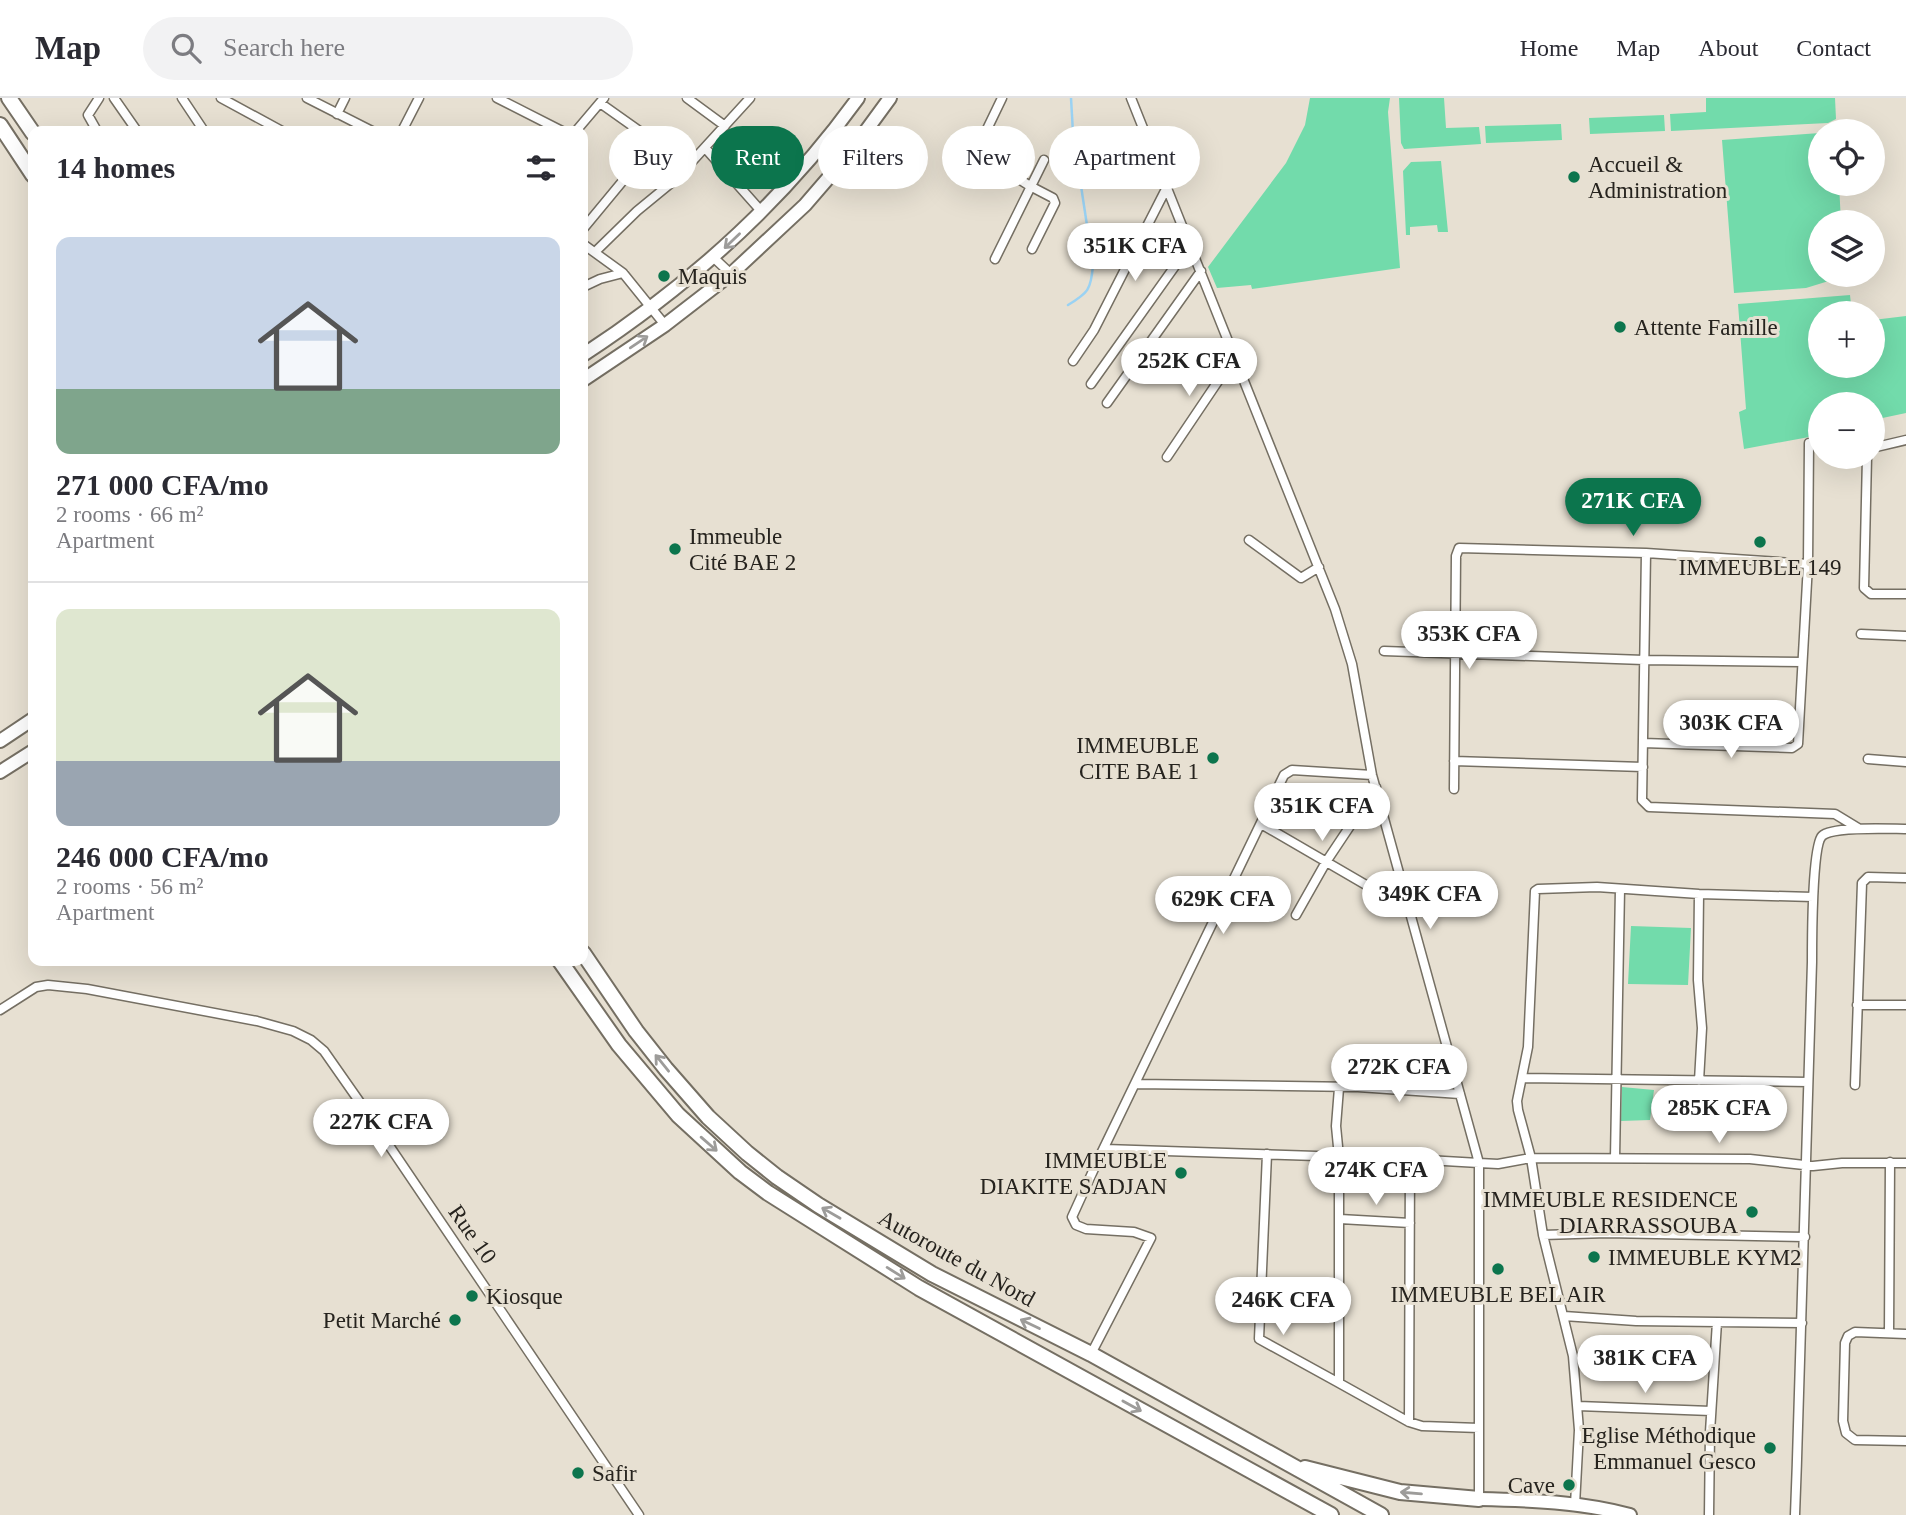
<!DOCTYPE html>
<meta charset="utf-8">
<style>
body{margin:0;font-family:"Times New Roman",serif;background:#f2f2f3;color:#2b2b33;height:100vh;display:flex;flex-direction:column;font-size:26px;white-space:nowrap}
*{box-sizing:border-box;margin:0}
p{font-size:23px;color:#7c7c81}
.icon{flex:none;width:38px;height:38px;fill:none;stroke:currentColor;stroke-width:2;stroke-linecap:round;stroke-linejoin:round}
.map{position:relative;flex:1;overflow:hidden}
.side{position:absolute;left:28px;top:28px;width:560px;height:840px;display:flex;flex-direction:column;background:#fff;border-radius:14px;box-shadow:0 7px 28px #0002}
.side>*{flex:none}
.hud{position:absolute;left:609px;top:28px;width:665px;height:63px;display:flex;gap:14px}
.buttons{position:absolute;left:1808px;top:21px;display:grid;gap:14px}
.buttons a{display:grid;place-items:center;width:77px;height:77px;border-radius:50%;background:#fff;box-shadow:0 7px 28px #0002;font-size:35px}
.price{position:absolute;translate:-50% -60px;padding:0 16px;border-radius:24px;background:#fff;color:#222;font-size:23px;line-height:46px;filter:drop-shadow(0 2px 4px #0008)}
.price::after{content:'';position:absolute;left:50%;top:42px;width:21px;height:16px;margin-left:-10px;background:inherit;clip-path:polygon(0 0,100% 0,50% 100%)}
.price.selected{background:#0c754d;color:#fff}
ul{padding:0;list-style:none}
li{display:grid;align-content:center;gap:14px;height:371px;padding:0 28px}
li+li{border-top:2px solid #e1e1e2}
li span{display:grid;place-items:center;height:217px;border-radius:14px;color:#555}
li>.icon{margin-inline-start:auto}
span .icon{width:126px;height:126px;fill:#fffc;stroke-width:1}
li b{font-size:30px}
h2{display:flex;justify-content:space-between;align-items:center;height:84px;padding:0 28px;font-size:30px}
.tag{padding:0 24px;border-radius:32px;background:#fff;box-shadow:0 7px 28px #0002;font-size:24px;line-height:63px}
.tag.selected{background:#0c754d;color:#fff}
header{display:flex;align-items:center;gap:42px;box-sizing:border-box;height:98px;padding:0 35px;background:#fff;border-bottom:2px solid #e1e1e2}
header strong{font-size:33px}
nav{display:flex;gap:38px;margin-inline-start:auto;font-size:24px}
.search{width:490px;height:63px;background:#f2f2f3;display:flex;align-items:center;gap:18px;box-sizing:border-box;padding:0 24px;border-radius:38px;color:#7c7c81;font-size:26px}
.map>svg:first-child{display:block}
.green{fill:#72dbab}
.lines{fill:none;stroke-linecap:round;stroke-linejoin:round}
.stream{stroke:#9ad2f3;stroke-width:2.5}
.street-casing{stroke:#756f63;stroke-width:11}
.primary-casing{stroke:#756f63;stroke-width:16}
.highway-casing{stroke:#756f63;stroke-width:18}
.street{stroke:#fff;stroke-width:8}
.primary{stroke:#fff;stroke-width:12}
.highway{stroke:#fff;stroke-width:14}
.oneway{stroke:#9d9c9a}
.poi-dot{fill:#0c754d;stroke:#e7e0d2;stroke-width:2.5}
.labels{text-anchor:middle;stroke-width:6;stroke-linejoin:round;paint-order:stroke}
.poi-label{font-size:23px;fill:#26231e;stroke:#e7e0d2;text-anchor:start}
.street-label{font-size:23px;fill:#26231e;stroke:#e7e0d2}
</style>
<header>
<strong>Map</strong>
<div class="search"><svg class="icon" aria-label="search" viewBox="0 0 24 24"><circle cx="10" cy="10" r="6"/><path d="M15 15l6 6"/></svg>Search here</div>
<nav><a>Home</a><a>Map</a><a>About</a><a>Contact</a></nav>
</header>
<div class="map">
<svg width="1906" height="1417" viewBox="0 0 1906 1417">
<rect width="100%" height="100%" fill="#e7e0d2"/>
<path class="green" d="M1310 0H1390L1388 14 1400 170 1252 191 1251 187 1217 190 1208 169 1286 65 1305 27Z
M1399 0H1444L1446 30 1479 29 1481 46 1404 51 1401 45Z
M1706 0H1835L1836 21 1828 25 1671 33 1670 16 1706 14Z
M1664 17 1665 33 1590 36 1589 20Z
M1561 26 1562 42 1486 45 1485 28Z
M1820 35V86H1839L1841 124H1820V177H1835L1832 182 1806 190 1734 195 1722 42Z
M1441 63 1448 134H1438L1437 127 1410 129V137H1406L1403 73 1411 64Z
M1850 197 1852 215H1820V268H1872L1873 222 1906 218V315L1873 322 1872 306H1820V337L1744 351 1739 314 1746 311 1738 206Z
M1631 828 1691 830 1688 887 1628 886Z
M1622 989 1654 992 1650 1022 1621 1023Z"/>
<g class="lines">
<path class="stream" d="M1068 207C1088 195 1091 192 1093 167L1073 35 1071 0"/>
<g class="street-casing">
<path id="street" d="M114 0 137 33
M182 0 204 33
M221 0 282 33
M307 0 372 33
M497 0 562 33
M687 0 725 28
M1002 0 976 54 1030 88 1053 100 1055 105 1032 151
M1131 0 1335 511 1352 566 1372 677 1479 1065 1410 1061
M337 16 345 0
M97 33 88 17 99 0
M402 33 419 0
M576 33 604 0
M706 51 762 114
M583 131 655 44 600 5
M583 146 623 175
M595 154 637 113 676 81 750 0
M714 160 731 176
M995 161 1044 62
M583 189 600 181 623 175 665 227
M1073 263 1094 232 1167 89
M1091 286 1190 147
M1107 305 1201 173
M1872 350 1906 342
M1167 359 1235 258
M1867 359 1864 490 1871 496H1906
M1249 442 1301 480 1319 469
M1646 455 1642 702 1649 709 1835 716 1858 730
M1861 536 1906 538
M1384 553 1644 562 1802 564
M1643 645 1792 650 1798 646 1808 466 1809 345
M1868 661 1906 664
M1454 663 1643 669
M1454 691 1456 458 1459 450 1646 455 1808 466
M1261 726 1409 812
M1699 796 1698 882 1702 930 1699 983
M1296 817 1326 764 1376 689
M1857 907H1906
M0 912 36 889 48 887 87 891 257 923 293 933 311 942 324 953 359 1003 639 1417
M1523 980 1808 984
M1136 986 1358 989 1460 996
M1855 987 1862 785 1868 779 1906 780
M1105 1051 1410 1061 1409 1324
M1267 1056 1259 1241 1339 1285V1059L1336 1028 1339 990
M1615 1060 1620 791
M1340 1121 1410 1125
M1543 1137 1607 1135 1805 1139
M1564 1218 1636 1223 1802 1225
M1889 1235 1890 1064
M1906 1236 1855 1234 1848 1238 1845 1245 1843 1323 1846 1335 1855 1342 1906 1343
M1091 1256 1151 1140 1134 1134 1086 1131 1076 1127 1072 1119 1098 1062 1284 677 1292 672 1372 677
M1339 1285 1409 1324 1422 1328 1479 1330
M1578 1308 1711 1313
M1479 1401V1065L1498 1066 1531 1060 1750 1061 1813 1068 1842 1065H1906
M1575 1407 1579 1332 1573 1258 1543 1137 1531 1060 1518 1012 1517 1003 1528 949 1535 793 1538 791 1597 789 1699 796 1813 799
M1709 1417 1710 1334 1717 1224
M1795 1417C1802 1233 1806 1049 1812 864 1812 846 1812 748 1822 738 1832 728 1891 731 1906 731"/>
</g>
<g class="primary-casing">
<path id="primary" d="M583 257C690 187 783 104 858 0
M583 282 665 227 731 176 805 107 849 56 890 0
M0 643 33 621
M0 674 33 653
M1479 1401C1530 1402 1581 1404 1630 1417"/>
</g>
<g class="highway-casing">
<path id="highway" d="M9 0 33 35
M0 27 33 77
M583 855 636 933 666 971 708 1019 747 1055 777 1079 818 1107 932 1176 1091 1256 1381 1417
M560 863 619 947 678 1017 740 1074 768 1095 919 1190 1331 1417
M1305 1370 1400 1394 1479 1401"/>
</g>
<use href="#street" class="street"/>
<use href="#primary" class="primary"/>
<use href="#highway" class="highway"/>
</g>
<defs><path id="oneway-shaft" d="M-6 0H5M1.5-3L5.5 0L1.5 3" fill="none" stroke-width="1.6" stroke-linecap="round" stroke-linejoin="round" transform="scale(1.75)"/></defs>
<g class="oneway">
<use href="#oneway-shaft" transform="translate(732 143) rotate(136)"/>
<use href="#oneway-shaft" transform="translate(639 244) rotate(-34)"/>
<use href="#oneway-shaft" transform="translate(662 965) rotate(-129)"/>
<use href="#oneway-shaft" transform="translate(709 1046) rotate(41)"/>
<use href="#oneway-shaft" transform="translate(831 1115) rotate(-150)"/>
<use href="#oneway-shaft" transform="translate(896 1175) rotate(32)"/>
<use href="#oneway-shaft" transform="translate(1030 1226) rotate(-154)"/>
<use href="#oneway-shaft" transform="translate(1132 1308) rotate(29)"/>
<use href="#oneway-shaft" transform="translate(1411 1395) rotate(-175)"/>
</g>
<g class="poi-dot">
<circle cx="1574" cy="79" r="7"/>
<circle cx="664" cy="178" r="7"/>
<circle cx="1620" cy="229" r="7"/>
<circle cx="1760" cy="444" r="7"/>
<circle cx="675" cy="451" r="7"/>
<circle cx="1213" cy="660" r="7"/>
<circle cx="1181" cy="1075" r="7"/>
<circle cx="1752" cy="1114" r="7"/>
<circle cx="1594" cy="1159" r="7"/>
<circle cx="1498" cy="1171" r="7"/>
<circle cx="472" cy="1198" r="7"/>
<circle cx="455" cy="1222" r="7"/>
<circle cx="1770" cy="1350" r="7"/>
<circle cx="578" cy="1375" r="7"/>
<circle cx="1569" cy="1387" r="7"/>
</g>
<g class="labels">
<g class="poi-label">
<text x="1588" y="74">Accueil &amp;<tspan x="1588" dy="26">Administration</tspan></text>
<text x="678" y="186">Maquis</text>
<text x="1634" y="237">Attente Famille</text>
<text x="689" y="446">Immeuble<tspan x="689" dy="26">Cité BAE 2</tspan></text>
<text x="1760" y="477" text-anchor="middle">IMMEUBLE 149</text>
<text x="1199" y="655" text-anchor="end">IMMEUBLE<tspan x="1199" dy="26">CITE BAE 1</tspan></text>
<text x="1167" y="1070" text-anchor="end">IMMEUBLE<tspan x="1167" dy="26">DIAKITE SADJAN</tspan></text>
<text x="1738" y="1109" text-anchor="end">IMMEUBLE RESIDENCE<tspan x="1738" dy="26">DIARRASSOUBA</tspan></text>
<text x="1608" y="1167">IMMEUBLE KYM2</text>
<text x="1498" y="1204" text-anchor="middle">IMMEUBLE BEL AIR</text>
<text x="486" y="1206">Kiosque</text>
<text x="441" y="1230" text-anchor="end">Petit Marché</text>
<text x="1756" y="1345" text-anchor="end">Eglise Méthodique<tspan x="1756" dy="26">Emmanuel Gesco</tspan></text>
<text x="592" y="1383">Safir</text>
<text x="1555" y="1395" text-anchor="end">Cave</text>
</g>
<g class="street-label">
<text transform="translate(473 1136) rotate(55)" y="8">Rue 10</text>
<text transform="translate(957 1160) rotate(29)" y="8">Autoroute du Nord</text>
</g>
</g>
</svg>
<div class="buttons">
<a><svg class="icon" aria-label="locate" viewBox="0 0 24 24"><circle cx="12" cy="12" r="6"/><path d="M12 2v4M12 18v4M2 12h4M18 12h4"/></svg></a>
<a><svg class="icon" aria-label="layers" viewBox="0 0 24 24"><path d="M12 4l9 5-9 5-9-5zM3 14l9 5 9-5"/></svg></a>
<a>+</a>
<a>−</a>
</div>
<b class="price" style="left:1135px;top:185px">351K CFA</b>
<b class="price" style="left:1189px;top:300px">252K CFA</b>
<b class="price selected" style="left:1633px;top:440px">271K CFA</b>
<b class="price" style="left:1469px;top:573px">353K CFA</b>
<b class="price" style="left:1731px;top:662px">303K CFA</b>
<b class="price" style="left:1322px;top:745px">351K CFA</b>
<b class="price" style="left:1430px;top:833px">349K CFA</b>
<b class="price" style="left:1223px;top:838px">629K CFA</b>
<b class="price" style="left:1399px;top:1006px">272K CFA</b>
<b class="price" style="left:1719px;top:1047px">285K CFA</b>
<b class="price" style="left:381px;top:1061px">227K CFA</b>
<b class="price" style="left:1376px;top:1109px">274K CFA</b>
<b class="price" style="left:1283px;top:1239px">246K CFA</b>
<b class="price" style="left:1645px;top:1297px">381K CFA</b>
<div class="hud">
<a class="tag">Buy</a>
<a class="tag selected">Rent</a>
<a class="tag">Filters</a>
<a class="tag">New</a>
<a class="tag">Apartment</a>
</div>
<section class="side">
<h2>14 homes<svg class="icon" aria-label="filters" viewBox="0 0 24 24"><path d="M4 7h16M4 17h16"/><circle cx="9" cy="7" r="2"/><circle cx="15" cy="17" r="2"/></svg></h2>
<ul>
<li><span style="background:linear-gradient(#c9d6e8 70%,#7fa58c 0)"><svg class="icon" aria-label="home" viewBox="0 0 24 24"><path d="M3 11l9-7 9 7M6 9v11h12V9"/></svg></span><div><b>271 000 CFA/mo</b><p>2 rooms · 66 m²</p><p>Apartment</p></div></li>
<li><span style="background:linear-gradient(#dfe7d0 70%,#9aa5b1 0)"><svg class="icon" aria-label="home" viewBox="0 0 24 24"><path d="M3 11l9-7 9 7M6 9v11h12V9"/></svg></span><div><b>246 000 CFA/mo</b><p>2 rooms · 56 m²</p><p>Apartment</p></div></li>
</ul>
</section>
</div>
